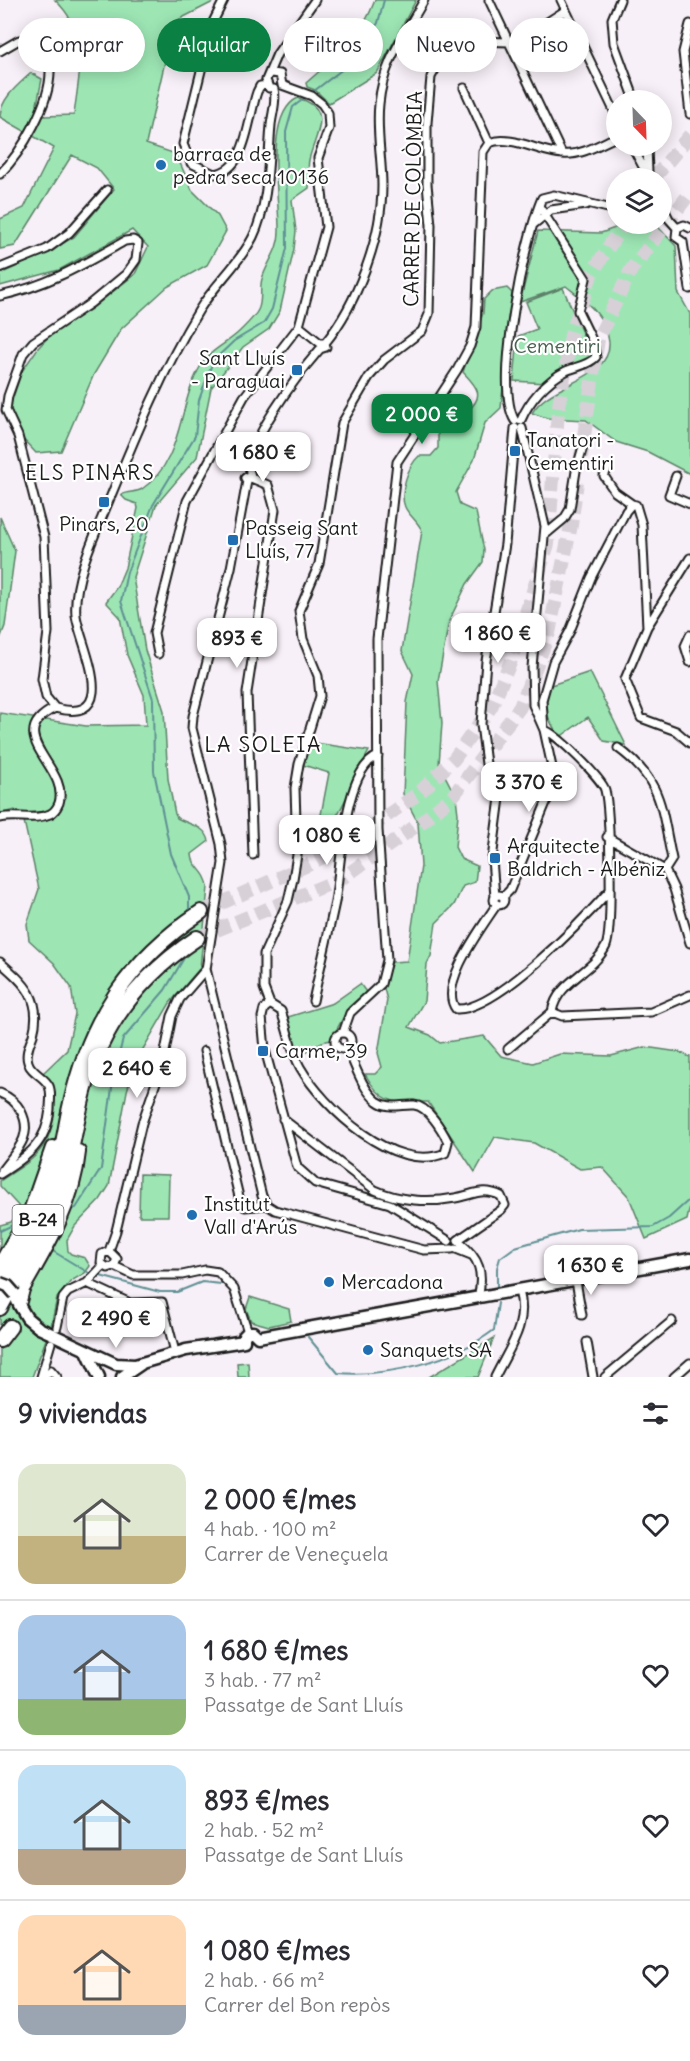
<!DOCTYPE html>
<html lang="es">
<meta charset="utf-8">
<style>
body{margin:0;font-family:Delius,sans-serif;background:#f7f7f7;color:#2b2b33;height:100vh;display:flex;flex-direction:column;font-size:22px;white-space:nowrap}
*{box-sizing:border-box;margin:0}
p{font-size:20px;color:#7c7c81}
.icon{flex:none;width:33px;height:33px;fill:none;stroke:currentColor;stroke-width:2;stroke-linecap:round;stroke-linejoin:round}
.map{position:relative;height:1377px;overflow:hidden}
.sheet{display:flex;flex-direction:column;background:#fff;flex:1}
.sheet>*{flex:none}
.top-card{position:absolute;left:18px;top:18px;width:654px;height:54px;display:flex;gap:12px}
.needle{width:39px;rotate:157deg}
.tools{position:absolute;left:606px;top:90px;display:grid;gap:12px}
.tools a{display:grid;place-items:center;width:66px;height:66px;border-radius:50%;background:#fff;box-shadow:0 3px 15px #0003;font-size:30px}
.price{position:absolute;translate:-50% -51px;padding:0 14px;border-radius:12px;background:#fff;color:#222;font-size:20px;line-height:39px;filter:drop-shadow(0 2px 3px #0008)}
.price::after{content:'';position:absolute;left:50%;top:36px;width:18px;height:14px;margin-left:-9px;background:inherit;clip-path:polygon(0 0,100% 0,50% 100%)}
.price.current{background:#0b8043;color:#fff}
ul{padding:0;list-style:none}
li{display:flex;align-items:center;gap:18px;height:150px;padding:0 18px}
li+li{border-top:2px solid #e1e1e2}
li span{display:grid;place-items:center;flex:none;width:168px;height:120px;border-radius:18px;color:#555}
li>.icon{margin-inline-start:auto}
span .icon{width:72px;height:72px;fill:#fffc;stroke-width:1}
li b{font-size:26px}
h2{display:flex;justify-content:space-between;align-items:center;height:72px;padding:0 18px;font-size:26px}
.pill{padding:0 21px;border-radius:27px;background:#fff;box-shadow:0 3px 15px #0003;font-size:21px;line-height:54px}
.pill.current{background:#0b8043;color:#fff}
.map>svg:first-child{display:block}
.green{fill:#9de6b4;stroke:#5c8168;stroke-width:1.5}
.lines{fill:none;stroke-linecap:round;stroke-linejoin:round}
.stream{stroke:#5f9093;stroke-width:2}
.highway-tunnel{stroke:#d7d0d7;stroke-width:14;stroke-dasharray:14 7;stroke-linecap:butt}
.street-casing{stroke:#1c1c1c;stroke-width:11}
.secondary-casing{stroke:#1c1c1c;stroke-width:15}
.highway-casing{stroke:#1c1c1c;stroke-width:18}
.street{stroke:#fff;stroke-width:7}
.secondary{stroke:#fff;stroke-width:10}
.highway{stroke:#fff;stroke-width:14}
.secondary-bridge-casing{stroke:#1c1c1c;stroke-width:15;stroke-linecap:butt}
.secondary-bridge{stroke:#fff;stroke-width:10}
.poi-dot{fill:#1f6fb2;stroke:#fff;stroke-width:2}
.labels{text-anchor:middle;stroke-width:4.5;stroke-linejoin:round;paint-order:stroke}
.shield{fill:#fff;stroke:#606060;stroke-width:1.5}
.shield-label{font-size:18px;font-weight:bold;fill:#1c1c1c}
.poi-label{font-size:20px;fill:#1c1c1c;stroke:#fff;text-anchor:start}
.street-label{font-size:20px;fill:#1c1c1c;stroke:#fff}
.park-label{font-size:20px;fill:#496351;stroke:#fff}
.neighbourhood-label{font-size:21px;letter-spacing:1.5px;fill:#1c1c1c;stroke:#fff}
</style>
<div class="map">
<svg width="690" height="1377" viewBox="0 0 690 1377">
<rect width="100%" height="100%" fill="#f8f0f8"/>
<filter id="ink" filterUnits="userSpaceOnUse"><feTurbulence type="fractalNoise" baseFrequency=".0167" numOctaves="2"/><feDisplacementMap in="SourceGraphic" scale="12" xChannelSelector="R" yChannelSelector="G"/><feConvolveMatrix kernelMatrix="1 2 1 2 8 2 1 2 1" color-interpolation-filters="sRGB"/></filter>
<g filter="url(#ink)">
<path class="green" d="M55 0H217L174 22 146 144 176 154 192 190 218 216 226 231 207 265 167 287 121 329 94 374 61 451 36 453 21 437 9 409 22 371 38 348 55 330 90 310 135 274 148 247 132 230 59 270 0 286V274L42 255 74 237 114 189 97 168 72 155 15 246 0 249V219L24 208 54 148 0 117C0 99 18 85 31 73L42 79 37 104 44 116 74 115C79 72 91 34 55 0Z
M375 0H416L377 73 329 103 315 90 307 87 306 83C338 54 359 43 375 0Z
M298 98C336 109 314 136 309 160 307 169 310 179 309 188L292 200 296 231 294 249 280 311 269 329 243 347 211 388 197 457 156 505 133 577 145 650 164 711 168 779 175 814 177 818C189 825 205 825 209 841L192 854C192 867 206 870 208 887L200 968 170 1003 136 1061 127 1091 109 1186 100 1200 75 1226 67 1240 68 1251 71 1254 85 1258 90 1266 85 1273 71 1281 57 1298 51 1326 32 1377H0V1225L11 1222 22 1210 0 1186V1181C11 1173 25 1166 35 1156 56 1134 62 1096 43 1073L67 1050 75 1014 71 987 54 963 29 940 27 924 39 889 24 821 15 810 0 814V713L86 726 146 725 144 695 127 655 120 617 106 602 117 587 125 568 138 508 137 504 126 500 121 495C128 491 135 493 142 489 184 460 177 407 200 367 209 350 227 344 240 331 246 325 254 318 258 310 263 301 259 288 262 279 267 262 279 250 279 232 280 201 263 114 298 98Z
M626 224H648L658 227 676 246 678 292 690 314V474L648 452 616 442 586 420 547 418 532 413C548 383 612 380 609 342 606 315 586 302 566 286L520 302 538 231 601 233Z
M507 288 512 293 501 408 485 423 474 460 456 492 460 505 476 512 484 550 483 562 467 584 449 621 438 681 442 723 439 764 456 797 458 814 455 847 461 859 477 866 475 882 463 886 454 905 436 923 431 956 427 964 424 1001 409 1027 430 1035 440 1043 484 1036 501 1056 533 1063 560 1054 611 1056 645 1047 679 1052 690 1057V1206L687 1220 646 1239 629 1197 602 1167 580 1169 534 1143 495 1137 475 1172 428 1102C394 1102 383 1106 365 1074H375L382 1067 378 1053 387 1000 383 985 392 962 407 961 421 866 418 823 403 794 407 702 413 674 402 651 422 531C418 521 409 516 405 507 399 492 408 466 419 456H431L438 448V434L431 427 443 406 451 403 468 410C487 395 474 384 463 372L483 313 484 299 492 291Z
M563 288 593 359 545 383 514 381 518 336 537 329 526 302Z
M0 517 15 551 5 626 0 639Z
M590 672 626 745 604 741 588 717 560 737C545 717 545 710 548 686Z
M309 742 369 751C355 776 347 802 331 825H319L329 773 303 765Z
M360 984 366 992 349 1007 331 1040 322 1042 299 1056 292 1039 288 1017 333 1003Z
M140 1174 169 1175 168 1216H139Z
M250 1297 289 1309 291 1321 269 1326 251 1321 246 1309Z
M494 1338 478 1377H429Z
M248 1362 249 1377H238L237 1363Z"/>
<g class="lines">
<path class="stream" d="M189 915V897L171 854 154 771 153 699 121 601 127 572 153 505 195 436 199 400 213 361 234 341 264 323 272 309 287 248 286 132 293 107 352 62 378 23 384 0
M71 1209 76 1208 101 1169 114 1073 123 1039 165 990 187 953
M0 1231 17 1223
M51 1250 89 1273 160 1292H177L202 1282 221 1284
M497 1288V1268L500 1258 515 1247 579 1229 653 1227 669 1218 690 1199
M308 1337 338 1373C389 1377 453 1361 494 1330L498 1303"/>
<path class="highway-tunnel" d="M654 178 690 135
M581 457 598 339 631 270 690 193
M201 912 310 864 348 843 419 793 454 759 491 707 510 663 548 544 558 412 571 335 591 275 623 224
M197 938 341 879 423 821 453 796 520 707 549 633 571 525 577 482"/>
<g class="street-casing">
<path id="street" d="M224 0 213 22 183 144 191 163 214 174C247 171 248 117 257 92L260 86 267 85
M489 0 562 154
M561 0 616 115
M620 0 612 19 614 43 635 100
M690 24 683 52 690 114
M0 51 19 40 35 42C43 50 50 59 50 70 51 102 22 152 0 174
M270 73 280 74 282 85
M269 88 266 80 277 54 315 0
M464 88 489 143
M632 146 649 178
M647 146 648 172
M662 204 669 219 677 228
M534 224 551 210 586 205
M677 228 676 237 683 242
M677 228 684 225 690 228
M683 242 690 289
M0 268 47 249 69 233 107 190
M0 296C49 285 82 265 125 241L133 240 138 243 136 260 126 274 91 303 33 342 23 354 8 396 6 410 18 436 44 537 48 632 42 679 46 697 55 708C125 726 78 640 76 615 73 584 91 543 103 515 132 445 160 374 199 310 215 284 240 263 253 237 269 204 268 161 271 125 272 114 277 101 274 89
M325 343C357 304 382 237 382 186 382 159 376 131 379 104 383 61 405 35 424 0
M521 420C529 401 546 381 566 371 575 367 589 365 596 357L593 342 578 311 586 279 539 206
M515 421C493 386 525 237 542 198L554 195 616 210
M608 468 604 476 615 492 632 504
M249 475 245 478 247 481 231 568 193 716 192 728 221 844 223 863 206 969 262 1196 267 1205 275 1210 424 1250 452 1249
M251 476C239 449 302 370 320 349L326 347 325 343H320L299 326
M676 476 669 495 690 504
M251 478 268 485 275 510 247 693 253 855
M546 534 564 519 570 509 576 471 584 443
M647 627 690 558
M690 635 685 646 690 662
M158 654 154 633 187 501 244 397 299 326 326 227 318 158 329 128 328 113 322 104 312 96 282 85
M544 730 542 700 553 662 570 631 591 578 626 511 632 504 636 505 642 525 647 627 625 679 641 718 676 731 690 743
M544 730C555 732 602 779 605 790 610 809 613 929 606 946 593 973 557 981 552 1012
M618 748C663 781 661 808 672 859L665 870 674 889 690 943
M0 818C17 814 34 821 50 814 54 812 57 808 59 803 70 767 0 735 55 708
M607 837 665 870
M494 900a5 5 0 1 1 10 0a5 5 0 1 1-10 0Z
M495 897 492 859 500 798 486 764 481 724 486 661 505 544 515 428
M503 897 510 890 555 781 544 730 533 705 532 667 545 526 522 428
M497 904C483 926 437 985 456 1009 496 1012 584 919 610 890
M0 962C24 983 43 999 33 1035 30 1044 25 1053 28 1062 31 1073 44 1076 49 1086 52 1093 50 1101 50 1109 47 1143 27 1157 0 1174
M313 1001C320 968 328 935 335 902 341 869 343 769 378 756
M270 1004 264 988V954L288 901 293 879 297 855 295 788 299 764 320 696 318 676 303 639 299 611 319 564 342 423 369 377 384 360 422 331 429 314 431 225 427 184V123L431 77 441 59 458 45 473 41 509 42 521 39 566 10
M270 1004 281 1011C288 1030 290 1049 300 1067 323 1107 395 1175 445 1153L448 1142C442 1130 428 1106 414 1105 401 1104 389 1110 377 1101 362 1089 355 1065 347 1048
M270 1004 264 1009 262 1017 265 1050 297 1167 315 1183 390 1204 449 1241
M552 1012 562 1016 651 1012 690 995
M343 1033 350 1013 381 984 387 960 378 830 377 639 397 462 457 370 470 346 476 327 483 152 489 143C511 134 540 153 563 154 581 156 600 144 616 137
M335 1041a8 8 0 1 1 16 0a8 8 0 1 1-16 0Z
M508 1049 552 1012
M204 1051 240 1201 245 1207 267 1205
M0 1093C10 1097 16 1102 21 1111 34 1136 16 1151 2 1170
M283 1119 375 1190C399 1201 429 1203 455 1198 473 1195 483 1187 501 1196L505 1205 501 1210 458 1240
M459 1242C480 1258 484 1273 478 1298
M456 1249 471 1255
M109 1251 116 1231 142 1123 163 1062 172 1016 180 999 206 969
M109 1251 102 1254 101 1263 108 1268 114 1266
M109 1251 117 1259 114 1266
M114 1266 133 1275H182L205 1270 218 1272 234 1289 248 1332
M576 1281 582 1315
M87 1283 130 1303 162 1302 175 1352
M57 1327 63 1298 68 1292 87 1283 103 1266
M587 1342 593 1377
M41 1377 51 1343
M44 1377 51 1370 57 1377
M495 1377C509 1348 529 1324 519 1291
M605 1377 672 1321
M674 1377 690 1363"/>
</g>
<g class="secondary-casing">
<path id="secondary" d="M19 1305 27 1318 39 1328 116 1364 135 1365 186 1350 244 1341
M258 1337 690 1259
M244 1341V1336L248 1332H253L258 1337
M87 1351 99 1377
M122 1377 141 1364"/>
</g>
<g class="highway-casing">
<path id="highway" d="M0 1266 31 1211 53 1148
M0 1286C21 1250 42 1215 55 1175 63 1152 65 1127 71 1103 90 1019 129 960 201 912
M19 1301 22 1289C48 1244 73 1203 78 1152
M0 1308C21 1269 47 1233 61 1190 71 1158 75 1125 84 1092 101 1025 140 976 197 938
M0 1340 10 1327"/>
</g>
<use href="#street" class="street"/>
<use href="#secondary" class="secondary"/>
<use href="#highway" class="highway"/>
<g class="secondary-bridge-casing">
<path id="secondary-bridge" d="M0 1283 8 1286 15 1294"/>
</g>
<use href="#secondary-bridge" class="secondary-bridge"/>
</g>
</g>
<g class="poi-dot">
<circle cx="161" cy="165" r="6"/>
<rect x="291" y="364" width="12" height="12" rx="3"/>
<rect x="509" y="445" width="12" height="12" rx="3"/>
<rect x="98" y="496" width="12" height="12" rx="3"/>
<rect x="227" y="534" width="12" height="12" rx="3"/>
<rect x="489" y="852" width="12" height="12" rx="3"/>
<rect x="257" y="1045" width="12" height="12" rx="3"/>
<circle cx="192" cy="1215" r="6"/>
<circle cx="329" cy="1282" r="6"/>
<circle cx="368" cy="1350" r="6"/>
</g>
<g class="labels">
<rect class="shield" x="12.5" y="1205" width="51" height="30" rx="4.5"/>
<g class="shield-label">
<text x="38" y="1226">B-24</text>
</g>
<g class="poi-label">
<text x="173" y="161">barraca de<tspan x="173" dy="23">pedra seca 10136</tspan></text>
<text x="285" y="365" text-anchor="end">Sant Lluís<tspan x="285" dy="23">- Paraguai</tspan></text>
<text x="527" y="447">Tanatori -<tspan x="527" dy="23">Cementiri</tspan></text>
<text x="104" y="531" text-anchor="middle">Pinars, 20</text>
<text x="245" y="535">Passeig Sant<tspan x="245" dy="23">Lluís, 77</tspan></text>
<text x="507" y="853">Arquitecte<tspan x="507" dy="23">Baldrich - Albéniz</tspan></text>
<text x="275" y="1058">Carme, 39</text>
<text x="204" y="1211">Institut<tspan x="204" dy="23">Vall d'Arús</tspan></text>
<text x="341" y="1289">Mercadona</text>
<text x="380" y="1357">Sanquets SA</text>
</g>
<g class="street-label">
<text transform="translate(413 199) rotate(-89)" y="7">CARRER DE COLÒMBIA</text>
</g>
<g class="park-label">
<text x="557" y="353">Cementiri</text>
</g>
<g class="neighbourhood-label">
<text x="90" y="480">ELS PINARS</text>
<text x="263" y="752">LA SOLEIA</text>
</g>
</g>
</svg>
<div class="tools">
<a><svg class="needle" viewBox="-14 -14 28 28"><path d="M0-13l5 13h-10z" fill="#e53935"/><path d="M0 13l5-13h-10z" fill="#7c7c81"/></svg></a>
<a><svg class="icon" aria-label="layers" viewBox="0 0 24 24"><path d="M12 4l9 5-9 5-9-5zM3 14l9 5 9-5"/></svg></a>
</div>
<b class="price current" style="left:422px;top:445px">2 000 €</b>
<b class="price" style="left:263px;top:483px">1 680 €</b>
<b class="price" style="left:498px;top:664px">1 860 €</b>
<b class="price" style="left:237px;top:669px">893 €</b>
<b class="price" style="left:529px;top:813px">3 370 €</b>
<b class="price" style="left:327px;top:866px">1 080 €</b>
<b class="price" style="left:137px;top:1099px">2 640 €</b>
<b class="price" style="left:591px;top:1296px">1 630 €</b>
<b class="price" style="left:116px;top:1349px">2 490 €</b>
<div class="top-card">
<a class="pill">Comprar</a>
<a class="pill current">Alquilar</a>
<a class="pill">Filtros</a>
<a class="pill">Nuevo</a>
<a class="pill">Piso</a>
</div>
</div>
<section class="sheet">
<h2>9 viviendas<svg class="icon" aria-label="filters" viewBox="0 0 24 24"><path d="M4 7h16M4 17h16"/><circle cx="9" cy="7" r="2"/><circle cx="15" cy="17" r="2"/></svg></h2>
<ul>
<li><span style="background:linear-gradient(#dfe7d0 60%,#c2b280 0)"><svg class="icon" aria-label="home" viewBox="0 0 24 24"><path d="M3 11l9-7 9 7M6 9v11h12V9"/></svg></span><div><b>2 000 €/mes</b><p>4 hab. · 100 m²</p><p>Carrer de Veneçuela</p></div><svg class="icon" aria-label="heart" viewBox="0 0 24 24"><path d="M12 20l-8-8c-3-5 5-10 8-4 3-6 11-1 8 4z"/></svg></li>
<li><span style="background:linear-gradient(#a9c7e8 70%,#8fb573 0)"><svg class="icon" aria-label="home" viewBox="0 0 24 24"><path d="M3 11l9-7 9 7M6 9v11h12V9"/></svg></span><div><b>1 680 €/mes</b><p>3 hab. · 77 m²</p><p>Passatge de Sant Lluís</p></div><svg class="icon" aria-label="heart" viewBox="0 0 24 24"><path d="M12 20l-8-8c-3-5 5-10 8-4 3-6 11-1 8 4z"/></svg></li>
<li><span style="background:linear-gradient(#bfe0f5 70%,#b9a48a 0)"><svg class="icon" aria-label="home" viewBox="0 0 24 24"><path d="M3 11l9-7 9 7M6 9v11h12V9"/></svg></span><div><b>893 €/mes</b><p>2 hab. · 52 m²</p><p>Passatge de Sant Lluís</p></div><svg class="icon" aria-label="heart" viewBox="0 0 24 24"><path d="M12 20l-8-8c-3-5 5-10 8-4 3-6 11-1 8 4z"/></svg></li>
<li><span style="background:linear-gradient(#ffd9b3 75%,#9aa5b1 0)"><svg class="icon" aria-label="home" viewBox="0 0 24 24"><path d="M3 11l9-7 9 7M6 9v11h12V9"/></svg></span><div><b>1 080 €/mes</b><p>2 hab. · 66 m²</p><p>Carrer del Bon repòs</p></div><svg class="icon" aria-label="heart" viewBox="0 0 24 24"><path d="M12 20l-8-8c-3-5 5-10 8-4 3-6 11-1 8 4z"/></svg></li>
</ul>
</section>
